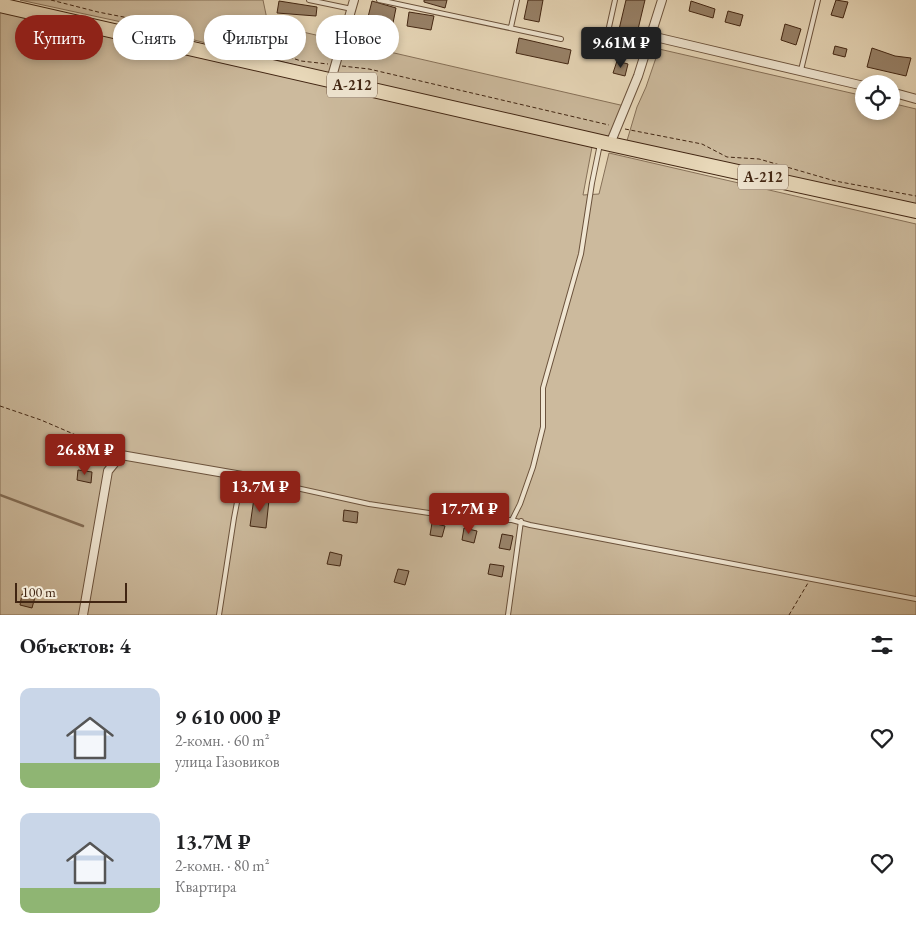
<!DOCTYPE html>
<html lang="ru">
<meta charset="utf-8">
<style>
body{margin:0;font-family:"EB Garamond",serif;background:#f6f6f6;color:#202124;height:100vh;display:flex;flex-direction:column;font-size:19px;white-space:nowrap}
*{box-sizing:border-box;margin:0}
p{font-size:16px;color:#757577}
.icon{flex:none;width:28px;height:28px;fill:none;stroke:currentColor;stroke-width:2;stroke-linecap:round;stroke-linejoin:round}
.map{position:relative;height:615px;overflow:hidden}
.panel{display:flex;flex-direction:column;background:#fff;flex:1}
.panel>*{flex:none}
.top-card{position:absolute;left:15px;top:15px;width:500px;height:45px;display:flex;gap:10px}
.controls{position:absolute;left:855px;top:75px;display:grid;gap:10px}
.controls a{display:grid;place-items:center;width:45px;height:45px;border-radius:50%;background:#fff;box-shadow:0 2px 8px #0003;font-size:25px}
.scale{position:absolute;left:15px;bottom:12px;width:112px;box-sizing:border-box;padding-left:5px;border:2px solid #412512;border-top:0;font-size:14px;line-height:18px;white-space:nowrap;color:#412512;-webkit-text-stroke:4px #f0e6d2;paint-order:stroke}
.price{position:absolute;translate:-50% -42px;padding:0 11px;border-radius:5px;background:#8f2418;color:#fff;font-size:16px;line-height:32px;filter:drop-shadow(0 1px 2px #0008)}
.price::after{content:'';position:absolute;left:50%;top:30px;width:15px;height:11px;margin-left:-8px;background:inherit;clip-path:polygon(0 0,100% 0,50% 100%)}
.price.selected{background:#222;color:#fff}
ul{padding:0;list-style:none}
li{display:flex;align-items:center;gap:15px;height:125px;padding:0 20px}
li span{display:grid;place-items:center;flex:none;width:140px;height:100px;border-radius:10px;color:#555}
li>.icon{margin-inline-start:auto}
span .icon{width:60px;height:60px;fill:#fffc;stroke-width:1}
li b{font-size:21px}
h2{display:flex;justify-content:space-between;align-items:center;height:60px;padding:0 20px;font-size:21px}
.tag{padding:0 18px;border-radius:22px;background:#fff;box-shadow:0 2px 8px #0003;font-size:18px;line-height:45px}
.tag.selected{background:#8f2418;color:#fff}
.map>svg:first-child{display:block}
.green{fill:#ccba9d;stroke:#867058}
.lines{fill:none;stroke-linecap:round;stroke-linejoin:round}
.stream{stroke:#836c54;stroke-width:2.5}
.building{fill:#988269;stroke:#412512}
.lane-casing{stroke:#6b523c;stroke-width:6}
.street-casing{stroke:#6b523c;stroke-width:10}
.highway-casing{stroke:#412512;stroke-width:16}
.path{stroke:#412512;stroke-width:1;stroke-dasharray:4 2.5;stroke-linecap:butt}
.lane{stroke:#f0e6d2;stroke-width:4}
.street{stroke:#f0e6d2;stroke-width:8}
.highway{stroke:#e8d8b9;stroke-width:14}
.labels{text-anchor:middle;stroke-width:4.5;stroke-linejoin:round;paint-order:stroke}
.shield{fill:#f0e6d2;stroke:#765f4c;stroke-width:1}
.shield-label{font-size:15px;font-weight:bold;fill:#412512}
</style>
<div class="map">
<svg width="916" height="615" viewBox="0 0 916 615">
<rect width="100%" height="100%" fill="#e8d8b9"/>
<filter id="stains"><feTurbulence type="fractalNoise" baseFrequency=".004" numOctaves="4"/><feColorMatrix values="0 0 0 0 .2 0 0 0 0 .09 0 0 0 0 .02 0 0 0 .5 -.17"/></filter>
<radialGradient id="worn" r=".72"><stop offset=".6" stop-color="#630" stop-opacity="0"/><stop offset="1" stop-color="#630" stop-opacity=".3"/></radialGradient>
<path class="green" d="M20 0H263L268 24 629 107 623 123 613 139 344 77 117 21Z
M0 10 592 147 583 195 599 194 609 153 916 224V615H0Z
M659 49 864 96V111H891V103L916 109V207L626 144 637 107 646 87Z"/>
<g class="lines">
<path class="stream" d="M0 495 83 526"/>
</g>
<path class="building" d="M424 0H447L445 8 424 2Z
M528 0H543L539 22 524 19Z
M626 0H645L634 46 616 42Z
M836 0 848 2 843 18 831 15Z
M279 1 317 7 316 16 277 13Z
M372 1 396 8 393 23 368 17Z
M691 1 715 9 713 18 689 11Z
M728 11 743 15 740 26 725 22Z
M409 12 434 16 431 30 407 26Z
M785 24 801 29 796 45 781 40Z
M519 38 571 50 568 64 516 53Z
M835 46 847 49 845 57 833 54Z
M872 48 895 56 911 58 906 76 867 67Z
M617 61 628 64 625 76 613 73Z
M78 470 92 472 91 483 77 480Z
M254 498 269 500 266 528 250 526Z
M344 510 358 512 357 523 343 521Z
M432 523 445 526 442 537 430 535Z
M464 528 477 531 474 543 462 540Z
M502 534 513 536 510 550 499 548Z
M330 552 342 555 340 566 327 564Z
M490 564 504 566 502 577 488 574Z
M398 569 409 571 405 585 394 582Z
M22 594 35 597 32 608 20 605Z"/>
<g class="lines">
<g class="lane-casing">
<path id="lane" d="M309 0 352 9
M379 0 561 39
M511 27 517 0
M607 36 615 0
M801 70 818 0
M600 144 592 183 581 254 543 388V427L533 467 520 504 512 520 530 525 916 599
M219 615 234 518 242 476 369 504 469 519 512 520
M508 615 521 521"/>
</g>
<g class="street-casing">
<path id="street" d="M651 36 864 86
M331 80 354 0
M891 92 916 99
M610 144 638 76 662 0
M83 615 108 471 121 455 242 476"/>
</g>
<g class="highway-casing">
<path id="highway" d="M0 5 610 144 916 211"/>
</g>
<path class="path" d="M51 0 98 12 144 21 170 32
M213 42 226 41 266 49 301 61 328 64
M342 66 369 69 609 125
M625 129 702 144 727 157 759 159 835 181 916 196
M0 406 41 420 113 451
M789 615 808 583"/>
<use href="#lane" class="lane"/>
<use href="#street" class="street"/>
<use href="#highway" class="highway"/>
</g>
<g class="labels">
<g class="shield">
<rect x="327" y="72.5" width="50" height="25" rx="4"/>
<rect x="738" y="164.5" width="50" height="25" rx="4"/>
</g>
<g class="shield-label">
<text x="352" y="90">А-212</text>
<text x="763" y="182">А-212</text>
</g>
</g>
<rect width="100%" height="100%" filter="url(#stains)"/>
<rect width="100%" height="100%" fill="url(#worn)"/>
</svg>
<div class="controls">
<a><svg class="icon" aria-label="locate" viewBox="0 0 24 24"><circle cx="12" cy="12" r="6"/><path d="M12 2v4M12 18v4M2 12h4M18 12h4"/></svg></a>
</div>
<div class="scale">100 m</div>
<b class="price selected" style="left:621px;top:69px">9.61M ₽</b>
<b class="price" style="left:85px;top:476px">26.8M ₽</b>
<b class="price" style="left:260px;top:513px">13.7M ₽</b>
<b class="price" style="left:469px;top:535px">17.7M ₽</b>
<div class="top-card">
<a class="tag selected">Купить</a>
<a class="tag">Снять</a>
<a class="tag">Фильтры</a>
<a class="tag">Новое</a>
</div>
</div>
<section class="panel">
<h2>Объектов: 4<svg class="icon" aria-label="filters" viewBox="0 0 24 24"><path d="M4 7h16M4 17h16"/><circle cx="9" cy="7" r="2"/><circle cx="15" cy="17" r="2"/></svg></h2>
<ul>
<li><span style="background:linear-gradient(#c9d6e8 75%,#8fb573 0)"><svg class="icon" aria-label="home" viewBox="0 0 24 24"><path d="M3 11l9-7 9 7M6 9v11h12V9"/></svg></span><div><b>9 610 000 ₽</b><p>2-комн. · 60 m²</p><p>улица Газовиков</p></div><svg class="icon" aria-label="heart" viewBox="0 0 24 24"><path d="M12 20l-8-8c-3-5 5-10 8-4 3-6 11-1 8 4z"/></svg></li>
<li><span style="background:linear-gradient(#c9d6e8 75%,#8fb573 0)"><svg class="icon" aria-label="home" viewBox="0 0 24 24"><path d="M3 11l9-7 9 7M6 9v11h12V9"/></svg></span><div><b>13.7M ₽</b><p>2-комн. · 80 m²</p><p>Квартира</p></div><svg class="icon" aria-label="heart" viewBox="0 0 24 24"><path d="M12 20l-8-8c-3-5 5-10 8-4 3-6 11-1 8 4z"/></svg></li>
</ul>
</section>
